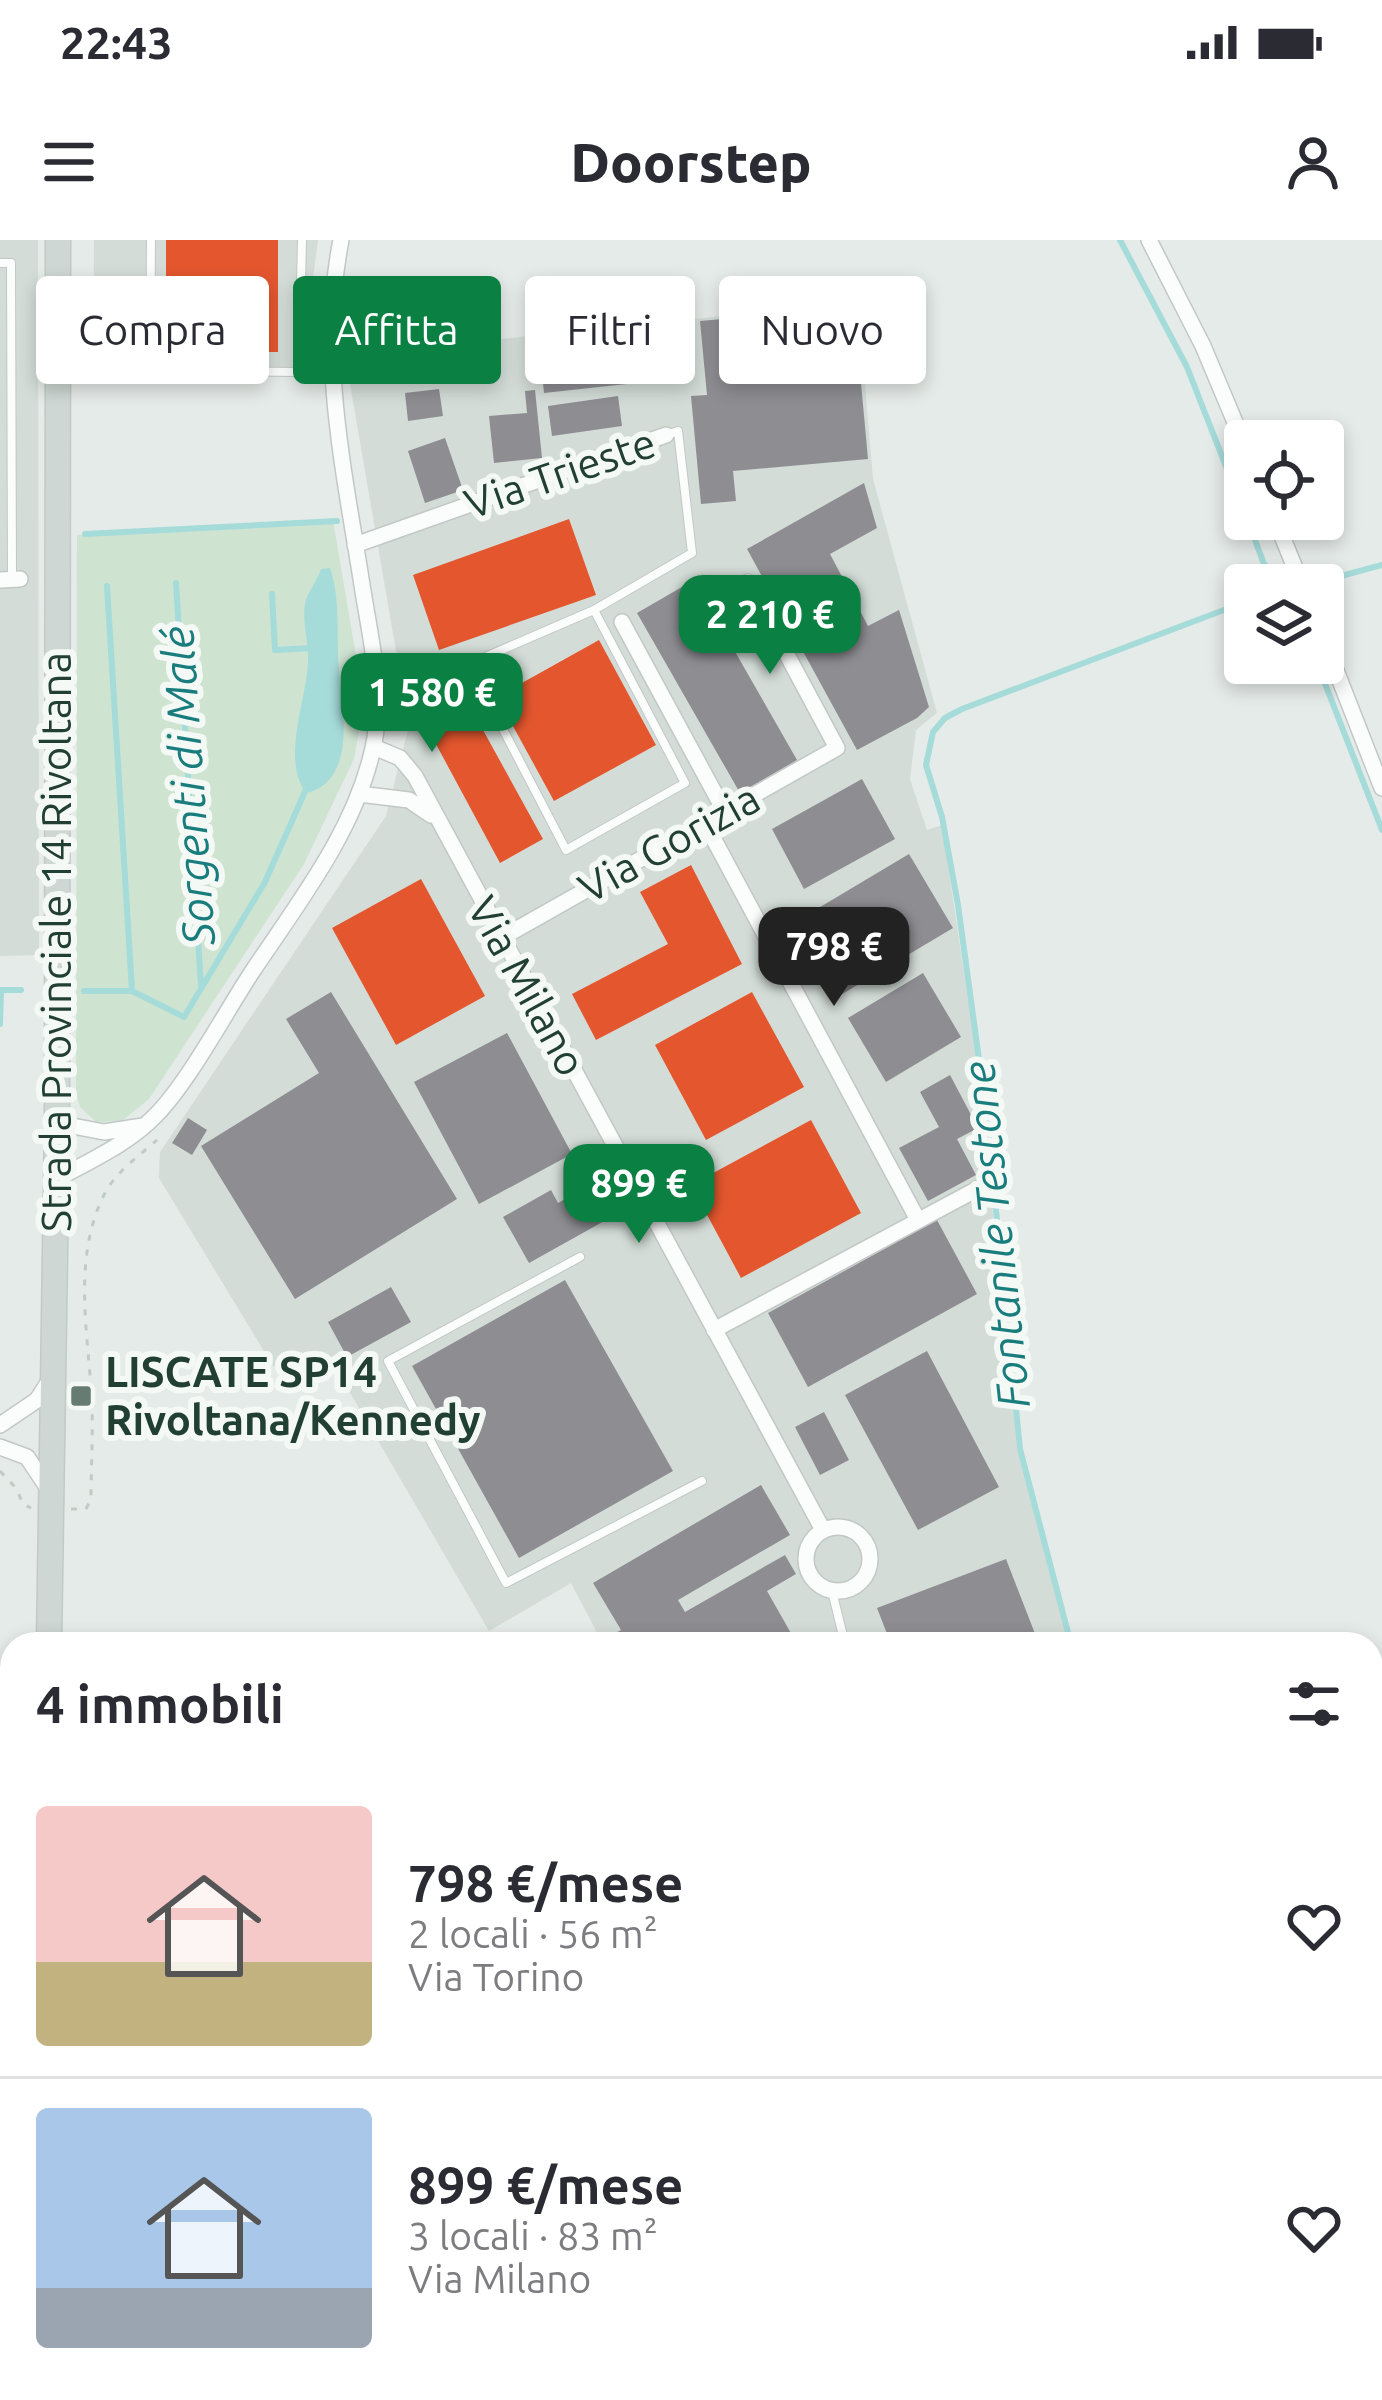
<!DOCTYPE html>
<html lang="it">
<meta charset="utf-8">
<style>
body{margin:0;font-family:Ubuntu,sans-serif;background:#f7f7f7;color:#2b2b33;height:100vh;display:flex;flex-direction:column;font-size:45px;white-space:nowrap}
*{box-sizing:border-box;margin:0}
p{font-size:39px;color:#7c7c81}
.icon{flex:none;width:66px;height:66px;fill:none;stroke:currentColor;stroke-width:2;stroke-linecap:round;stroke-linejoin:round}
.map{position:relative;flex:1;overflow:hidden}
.side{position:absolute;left:0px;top:1392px;width:1383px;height:768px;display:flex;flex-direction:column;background:#fff;border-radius:36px 36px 0 0;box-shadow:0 6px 18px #0003}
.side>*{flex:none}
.guide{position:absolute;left:36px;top:36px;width:1311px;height:108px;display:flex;gap:24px}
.fabs{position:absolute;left:1224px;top:180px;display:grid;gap:24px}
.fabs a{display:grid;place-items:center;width:120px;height:120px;border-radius:12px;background:#fff;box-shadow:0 6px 18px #0003;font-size:60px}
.price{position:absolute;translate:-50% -102px;padding:0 27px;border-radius:24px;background:#0b8043;color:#fff;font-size:39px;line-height:78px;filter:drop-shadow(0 3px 6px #0008)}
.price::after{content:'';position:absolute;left:50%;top:72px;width:36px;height:27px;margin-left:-18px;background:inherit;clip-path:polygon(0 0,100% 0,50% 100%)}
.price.current{background:#222;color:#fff}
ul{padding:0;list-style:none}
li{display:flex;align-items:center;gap:36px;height:300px;padding:0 36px}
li+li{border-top:3px solid #e1e1e2}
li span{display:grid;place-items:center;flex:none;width:336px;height:240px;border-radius:12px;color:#555}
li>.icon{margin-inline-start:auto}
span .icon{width:144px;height:144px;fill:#fffc;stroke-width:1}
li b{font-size:51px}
h2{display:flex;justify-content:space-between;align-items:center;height:144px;padding:0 36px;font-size:51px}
.chip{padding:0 42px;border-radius:12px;background:#fff;box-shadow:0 6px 18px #0003;font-size:42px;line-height:108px}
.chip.current{background:#0b8043;color:#fff}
.status{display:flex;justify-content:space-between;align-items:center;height:84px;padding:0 60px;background:#fff;direction:ltr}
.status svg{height:33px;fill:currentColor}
header{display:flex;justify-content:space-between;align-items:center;height:156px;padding:0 36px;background:#fff;font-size:54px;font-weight:800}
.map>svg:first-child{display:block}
.built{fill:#d3dcd7}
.green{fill:#cee4d1}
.water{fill:#a5dbd9}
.shops{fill:#e4572e}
.industry{fill:#8d8d92}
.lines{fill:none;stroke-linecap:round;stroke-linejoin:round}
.stream{stroke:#a5dbd9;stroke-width:6}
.service-casing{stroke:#c2c8c5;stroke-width:10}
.minor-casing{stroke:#c2c8c5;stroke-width:18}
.primary-casing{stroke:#c1cac6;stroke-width:27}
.path{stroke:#c1cbc6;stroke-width:3;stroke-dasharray:6 9;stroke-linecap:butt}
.service{stroke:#fbfcfc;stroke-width:8}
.minor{stroke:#fbfcfc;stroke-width:15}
.primary{stroke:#ced7d3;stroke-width:24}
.poi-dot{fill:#667b72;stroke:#f4f9f6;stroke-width:4.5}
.labels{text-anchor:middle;stroke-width:12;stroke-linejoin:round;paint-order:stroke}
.street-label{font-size:42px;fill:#223f33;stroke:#f4f9f6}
.poi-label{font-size:42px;font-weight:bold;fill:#223f33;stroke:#f4f9f6;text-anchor:start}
.water-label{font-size:45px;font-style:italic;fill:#1a7d7d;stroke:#f4f9f6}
</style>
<div class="status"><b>22:43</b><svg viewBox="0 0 49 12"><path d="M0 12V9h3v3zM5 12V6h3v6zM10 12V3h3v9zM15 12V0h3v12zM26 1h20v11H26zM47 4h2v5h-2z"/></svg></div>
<header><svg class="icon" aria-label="menu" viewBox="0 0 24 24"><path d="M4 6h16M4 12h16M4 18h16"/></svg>Doorstep<svg class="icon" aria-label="person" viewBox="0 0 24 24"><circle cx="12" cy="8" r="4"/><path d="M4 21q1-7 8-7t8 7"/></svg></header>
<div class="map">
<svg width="1382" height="2160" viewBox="0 0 1382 2160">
<rect width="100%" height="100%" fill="#e5ebe8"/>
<path class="built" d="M0 0H38L39 715 0 716Z
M94 0H318L310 60 308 135 93 133Z
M858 62 873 239 937 473 916 490 910 539 927 590 942 585 977 821 1017 1209 1069 1404H603L571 1343 489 1391 338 1132 273 1126 159 938 160 912 386 576 409 486 345 115Z"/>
<path class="green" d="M333 280 359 434 360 486 354 519 304 624 149 859 122 881 96 882 80 867 76 853 77 295Z"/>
<path class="water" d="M330 328C341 360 336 396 339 429 342 468 358 539 307 553 280 523 307 458 308 422 309 403 302 382 305 364 307 352 317 342 321 329Z"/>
<path class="shops" d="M166 0H278V112H166Z
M569 279 596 355 439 410 413 335Z
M599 400 656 505 554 561 497 457Z
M472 470 543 599 500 623 430 493Z
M691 625 742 724 596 800 572 754 668 704 640 652Z
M421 639 485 756 396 805 332 688Z
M752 752 804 847 706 900 655 805Z
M811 880 861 973 741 1038 691 945Z"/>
<path class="industry" d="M854 67 868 219 733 231 736 261 701 264 691 156 707 155 700 81Z
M650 103 654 141 544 153 540 115Z
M439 149 443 176 408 181 405 153Z
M535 150 542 218 494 223 489 176 527 173 525 151Z
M618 156 622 186 552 196 548 166Z
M445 198 463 250 425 263 408 211Z
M864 243 877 288 830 314 868 386 899 370 929 467 917 478 857 510 747 309Z
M694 340 797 520 740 553 637 373Z
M862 539 895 599 804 649 772 589Z
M909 614 953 688 839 756 795 682Z
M923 733 961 797 886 842 848 778Z
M331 752 457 959 295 1059 201 906 319 833 286 779Z
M507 793 572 914 479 964 414 842Z
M950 835 978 888 957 899 976 935 928 961 899 908 939 887 920 852Z
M188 878 207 890 192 915 172 903Z
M596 942 615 975 529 1023 503 977 551 950 558 963Z
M937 980 977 1054 808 1147 768 1073Z
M565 1040 673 1231 519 1318 412 1126Z
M391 1047 411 1082 347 1117 328 1082Z
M927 1111 999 1247 918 1290 845 1155Z
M824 1172 849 1220 820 1235 795 1187Z
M761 1245 790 1295 678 1360 685 1372 785 1315 796 1334 767 1351 792 1395 777 1404H608L605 1399 621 1390 593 1343Z
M1006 1319 1039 1404H891L877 1368Z"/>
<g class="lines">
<path class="stream" d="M1120 0 1187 127 1245 275
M1247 279 1264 324 1286 345
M85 294 337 281
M1319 342 1382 325
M176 343 201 746
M107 346 132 750
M272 354 275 410 312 408
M1317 423 1382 590
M1 750H21
M84 751H132L184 777 265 642 307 547
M0 784 1 750
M1071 1404 1020 1209 986 871 958 665 942 577 926 525 933 492 945 478 962 469 1245 362
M0 1795 12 1791
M270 2148 274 2160
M1279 2148 1283 2160"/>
<g class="service-casing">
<path id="service" d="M151 0 150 130 299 132 302 0
M0 23H11L12 338
M594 370 685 543 566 610 469 424 594 370 692 313 678 191 666 195
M580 1017 388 1121 506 1343 702 1241
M832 1351 845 1404"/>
</g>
<g class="minor-casing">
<path id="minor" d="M1149 0 1203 106 1245 206
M1275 279 1302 345
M355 305 666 195
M0 340 20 339
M622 382 725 572
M1323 397 1382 548
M374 507 400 518 415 536 823 1290
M359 554 409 560 431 575
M705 583 918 980
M501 698 837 508 748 342
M57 883 104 892 143 886
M55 940C89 921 128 904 155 876 188 843 225 773 252 732 298 663 355 591 373 508 385 455 370 397 362 345 344 230 318 116 341 0
M714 1090 981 947
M0 1185 37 1160 51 1138
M0 1207 27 1217 49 1250
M806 1319a32 32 0 1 1 64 0a32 32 0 1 1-64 0Z"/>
</g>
<g class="primary-casing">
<path id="primary" d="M49 1404 57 883 58 0
M42 2160V2148"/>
</g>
<path class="path" d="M0 1231 16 1248 23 1264 31 1268
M71 1269H86L91 1259C91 1228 93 1196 92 1165 89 1096 71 1019 105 953 116 932 139 916 157 900
M819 2148 824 2160"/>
<use href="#service" class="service"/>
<use href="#minor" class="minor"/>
<use href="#primary" class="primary"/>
</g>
<rect class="poi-dot" x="69" y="1144" width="24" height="24" rx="6"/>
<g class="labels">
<g class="street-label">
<text transform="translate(560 233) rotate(-19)" y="15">Via Trieste</text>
<text transform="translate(669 603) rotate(-29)" y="15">Via Gorizia</text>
<text transform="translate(56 702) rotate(-90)" y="15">Strada Provinciale 14 Rivoltana</text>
<text transform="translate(527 746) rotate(61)" y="15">Via Milano</text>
</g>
<g class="poi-label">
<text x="105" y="1147">LISCATE SP14<tspan x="105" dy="48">Rivoltana/Kennedy</tspan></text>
</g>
<g class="water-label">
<text transform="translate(188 546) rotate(-94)" y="16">Sorgenti di Malé</text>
<text transform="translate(996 995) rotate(-96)" y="16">Fontanile Testone</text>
</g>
</g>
</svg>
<div class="fabs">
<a><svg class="icon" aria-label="locate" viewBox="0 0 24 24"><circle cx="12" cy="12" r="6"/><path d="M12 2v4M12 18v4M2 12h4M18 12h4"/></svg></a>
<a><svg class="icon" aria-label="layers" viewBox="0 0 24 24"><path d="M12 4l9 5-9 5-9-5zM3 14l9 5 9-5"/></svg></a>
</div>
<b class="price" style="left:770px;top:437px">2 210 €</b>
<b class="price" style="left:432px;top:515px">1 580 €</b>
<b class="price current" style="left:834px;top:769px">798 €</b>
<b class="price" style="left:639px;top:1006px">899 €</b>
<div class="guide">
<a class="chip">Compra</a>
<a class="chip current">Affitta</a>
<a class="chip">Filtri</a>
<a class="chip">Nuovo</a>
</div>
<section class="side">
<h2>4 immobili<svg class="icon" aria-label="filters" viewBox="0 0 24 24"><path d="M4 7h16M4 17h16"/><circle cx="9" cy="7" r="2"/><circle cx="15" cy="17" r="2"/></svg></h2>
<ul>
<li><span style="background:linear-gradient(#f6c9c9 65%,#c2b280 0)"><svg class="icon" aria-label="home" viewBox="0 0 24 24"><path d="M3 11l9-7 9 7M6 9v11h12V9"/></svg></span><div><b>798 €/mese</b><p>2 locali · 56 m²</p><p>Via Torino</p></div><svg class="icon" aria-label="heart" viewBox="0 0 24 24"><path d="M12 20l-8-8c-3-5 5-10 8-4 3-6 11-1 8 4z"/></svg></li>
<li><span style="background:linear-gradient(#a9c7e8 75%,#9aa5b1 0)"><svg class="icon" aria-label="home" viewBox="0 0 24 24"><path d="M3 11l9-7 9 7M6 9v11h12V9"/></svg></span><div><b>899 €/mese</b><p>3 locali · 83 m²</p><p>Via Milano</p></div><svg class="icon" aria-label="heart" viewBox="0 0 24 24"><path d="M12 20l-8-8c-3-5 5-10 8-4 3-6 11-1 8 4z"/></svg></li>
</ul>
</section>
</div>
